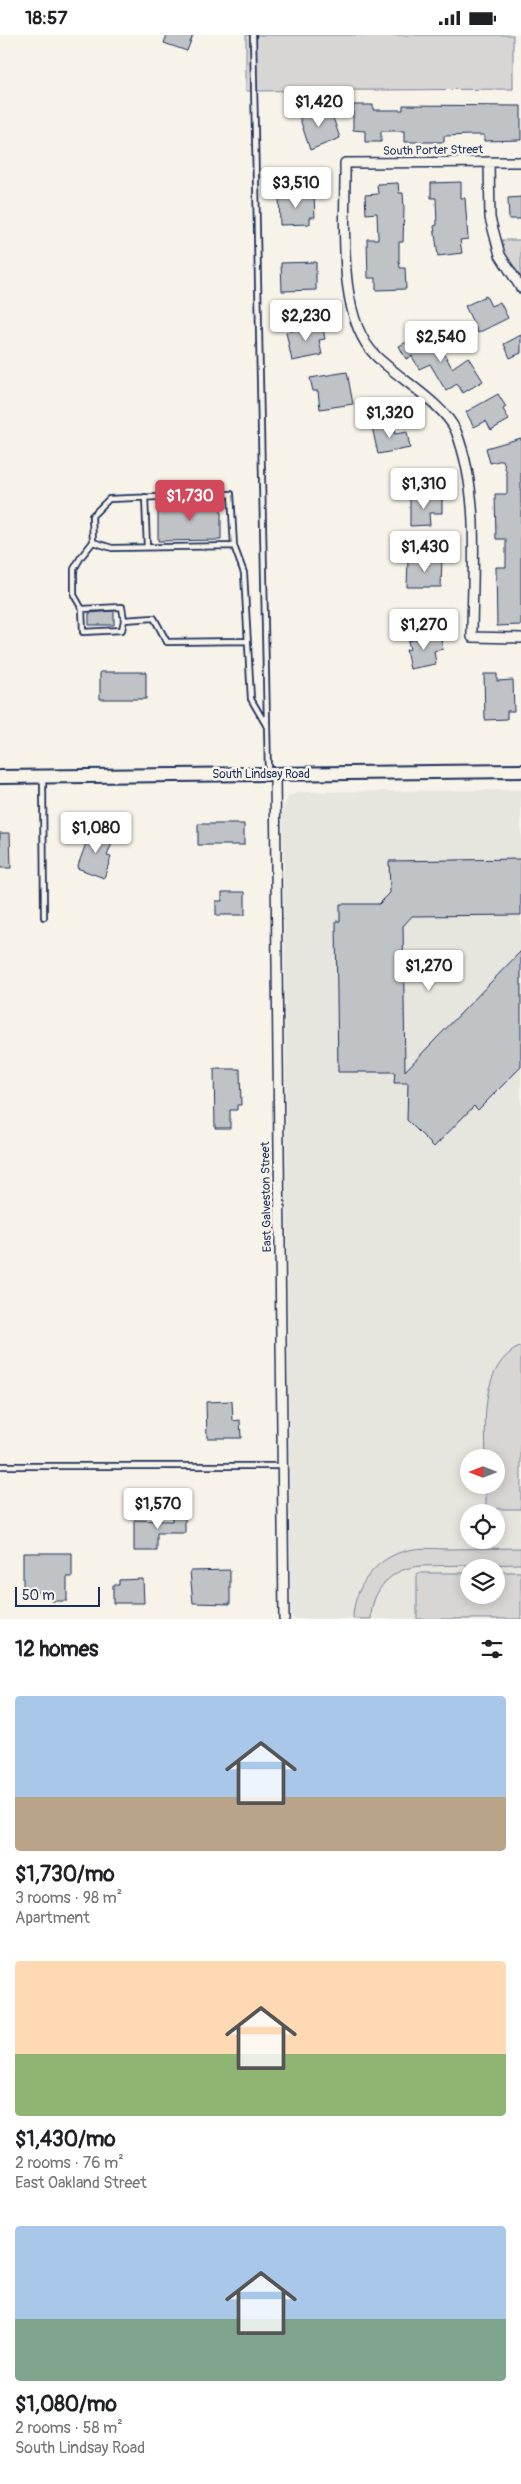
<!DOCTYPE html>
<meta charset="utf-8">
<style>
body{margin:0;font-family:Pangolin,sans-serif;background:#f2f2f2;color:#202124;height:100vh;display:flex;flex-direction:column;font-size:19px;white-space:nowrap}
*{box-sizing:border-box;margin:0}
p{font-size:16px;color:#757577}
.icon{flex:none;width:28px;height:28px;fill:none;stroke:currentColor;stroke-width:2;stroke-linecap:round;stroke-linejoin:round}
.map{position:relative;height:1584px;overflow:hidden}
.panel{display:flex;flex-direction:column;background:#fff;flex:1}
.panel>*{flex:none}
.needle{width:32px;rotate:270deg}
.tools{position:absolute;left:460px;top:1414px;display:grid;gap:10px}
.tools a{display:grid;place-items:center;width:45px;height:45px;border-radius:50%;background:#fff;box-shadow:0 2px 12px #0003;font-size:25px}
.scale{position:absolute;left:15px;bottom:12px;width:85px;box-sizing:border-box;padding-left:5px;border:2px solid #1b2f5e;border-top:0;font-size:14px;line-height:18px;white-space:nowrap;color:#1b2f5e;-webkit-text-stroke:4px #f7f3e8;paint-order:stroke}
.price{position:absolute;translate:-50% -42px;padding:0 11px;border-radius:5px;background:#fff;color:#222;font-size:16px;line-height:32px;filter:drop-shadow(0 1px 2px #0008)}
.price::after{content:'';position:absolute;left:50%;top:30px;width:15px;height:11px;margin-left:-8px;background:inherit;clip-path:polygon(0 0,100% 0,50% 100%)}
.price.current{background:#d1495b;color:#fff}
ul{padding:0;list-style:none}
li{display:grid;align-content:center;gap:10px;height:265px;padding:0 15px}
li span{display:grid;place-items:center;height:155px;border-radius:5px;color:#555}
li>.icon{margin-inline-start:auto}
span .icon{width:90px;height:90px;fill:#fffc;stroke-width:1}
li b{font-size:21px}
h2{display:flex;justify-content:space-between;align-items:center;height:60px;padding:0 15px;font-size:21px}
.status{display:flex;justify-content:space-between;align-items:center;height:35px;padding:0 25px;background:#fff;direction:ltr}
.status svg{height:14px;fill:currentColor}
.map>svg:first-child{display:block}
.built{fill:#e6e5de;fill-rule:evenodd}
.green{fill:#d7d6d4;stroke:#798299}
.building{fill:#c0c3c5;stroke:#1b2f5e}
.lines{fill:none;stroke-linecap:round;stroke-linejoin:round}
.service-casing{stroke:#1b2f5e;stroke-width:8}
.minor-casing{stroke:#1b2f5e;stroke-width:12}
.secondary-casing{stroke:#1b2f5e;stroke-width:16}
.service{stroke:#f7f3e8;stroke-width:4.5}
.minor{stroke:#f7f3e8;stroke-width:9}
.secondary{stroke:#f7f3e8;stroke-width:12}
.labels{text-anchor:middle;stroke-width:5;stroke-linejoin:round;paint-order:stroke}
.street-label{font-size:12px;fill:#1b2f5e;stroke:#f7f3e8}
</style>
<div class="status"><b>18:57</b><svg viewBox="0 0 49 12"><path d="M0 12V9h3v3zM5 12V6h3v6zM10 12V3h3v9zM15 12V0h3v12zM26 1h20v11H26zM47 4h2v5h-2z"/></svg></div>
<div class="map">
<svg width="521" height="1584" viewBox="0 0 521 1584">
<rect width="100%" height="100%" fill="#f7f3e8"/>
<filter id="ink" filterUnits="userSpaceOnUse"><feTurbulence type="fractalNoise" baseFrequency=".02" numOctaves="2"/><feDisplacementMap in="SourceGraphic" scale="10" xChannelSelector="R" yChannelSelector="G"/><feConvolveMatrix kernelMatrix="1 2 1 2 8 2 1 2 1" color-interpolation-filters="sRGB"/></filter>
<g filter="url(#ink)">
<path class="built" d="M521 755V1584H291L283 772 289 761 299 757ZM469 1422H496V1450H469ZM469 1478H496V1505H469ZM469 1532H496V1560H469Z"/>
<path class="green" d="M246 0H513V54L246 56Z
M496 205H521V253Z
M521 1311V1474H486V1450H496V1422H486C485 1385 480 1330 521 1311Z
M521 1513V1529L422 1531C393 1532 371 1554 371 1584H353C353 1552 377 1521 409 1515 421 1512 435 1514 448 1514 472 1514 497 1513 521 1513Z
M496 1537H521V1584H417V1538H469V1560H496Z"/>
<path class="building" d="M167 0H193L187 16 164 8Z
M353 70H373V75H403V70L521 71V105L484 106V100H470L444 101V107H404V96H381V107H365V96L353 95Z
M329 71 340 103 310 115 299 81Z
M461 147V163H465L468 204 460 205 462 218 438 221 434 191 437 190 436 163H431V148Z
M398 148 399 158H403L404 174 403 207H399V226L400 233H405L406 254 376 255V243H368L367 204H378L377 178 366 179 365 160 378 159 377 149Z
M279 160H314L315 182H310V189L280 190Z
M521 162V184H509L508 163Z
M316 227V255L282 256 281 228Z
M486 261 491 271 500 267 508 283 478 298 465 271Z
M322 289 325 304 319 305 322 320 292 326 286 297Z
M431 294 452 333 468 322 483 346 463 358 457 349 446 356 430 329 419 334 412 321 406 324 399 311Z
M521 300V318L510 323 504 309Z
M347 337 353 369 320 374 318 356H313L310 343Z
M498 359 506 372 503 374 509 385 491 395 486 386 474 392 466 377Z
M392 388 395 399 407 397 410 413 378 419 372 392Z
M521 403V590L497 591 496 532H506V504H496L495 459H507V440L503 425 490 428 486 413Z
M410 462H442V478H429L430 490 410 491Z
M221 467V505L158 506V468Z
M408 523H442L441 552H407Z
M114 576V590H89V578Z
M440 599 443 614 434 616 436 629 410 634 406 615 410 614 408 606Z
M100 637H146V664H100Z
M484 639H497V646L513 645 514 676H507V684L485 685Z
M198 789H244V810H198Z
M91 795 114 803 107 821 111 822 104 843 77 833Z
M0 798H10L11 833H0Z
M521 824V880L412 881 403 891 405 1036 521 916V1032L478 1075 474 1071 434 1112 407 1085 408 1048H394L395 1037H338L336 886H340V869H379L390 858 389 826Z
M222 857H245V880H216V866H222Z
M214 1034H240L241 1070H237V1075H230V1093H215Z
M232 1366 233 1386 240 1385 241 1403H207L206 1367Z
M172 1471H185V1498H157V1516H134V1485L172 1486Z
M23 1518H72V1542H67V1566H51V1557H23Z
M230 1535V1569L193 1568 190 1536Z
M143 1544 144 1568H113V1550H119V1545Z"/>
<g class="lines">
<g class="service-casing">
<path id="service" d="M253 0 268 738
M145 462 147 512
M234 511 112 513 93 507 92 481 109 464 231 459 234 511 244 538 251 664 266 690
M82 574 122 572 124 585 122 595 83 597 82 574 74 560V534L81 522 93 507
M124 585 154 583 167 607 247 606
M43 743 44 882
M0 1431H281"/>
</g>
<g class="minor-casing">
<path id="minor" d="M489 127 490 183 500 220 521 253
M521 127 345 128C346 182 335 281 376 321 397 342 445 370 456 396 481 461 472 534 472 602L521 603
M275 739 284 1584"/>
</g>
<g class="secondary-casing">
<path id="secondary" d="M0 742 521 736"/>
</g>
<use href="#service" class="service"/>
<use href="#minor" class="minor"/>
<use href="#secondary" class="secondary"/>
</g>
</g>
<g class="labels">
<g class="street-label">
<text transform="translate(433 115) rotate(-1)" y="4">South Porter Street</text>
<text x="261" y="743">South Lindsay Road</text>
<text transform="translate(266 1162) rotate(-91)" y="4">East Galveston Street</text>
</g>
</g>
</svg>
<div class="tools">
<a><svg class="needle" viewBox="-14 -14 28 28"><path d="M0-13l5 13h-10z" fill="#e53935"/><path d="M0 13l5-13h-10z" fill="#757577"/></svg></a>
<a><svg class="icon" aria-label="locate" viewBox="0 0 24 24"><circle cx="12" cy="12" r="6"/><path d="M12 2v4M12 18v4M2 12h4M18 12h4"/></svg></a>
<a><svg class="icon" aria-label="layers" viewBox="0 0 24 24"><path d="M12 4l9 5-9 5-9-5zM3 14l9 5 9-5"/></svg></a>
</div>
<div class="scale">50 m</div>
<b class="price" style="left:319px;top:93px">$1,420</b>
<b class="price" style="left:296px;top:174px">$3,510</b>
<b class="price" style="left:306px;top:307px">$2,230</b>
<b class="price" style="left:441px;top:328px">$2,540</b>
<b class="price" style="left:390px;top:404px">$1,320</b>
<b class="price" style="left:424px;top:475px">$1,310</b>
<b class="price current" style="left:190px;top:487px">$1,730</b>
<b class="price" style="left:425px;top:538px">$1,430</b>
<b class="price" style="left:424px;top:616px">$1,270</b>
<b class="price" style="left:96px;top:819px">$1,080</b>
<b class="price" style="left:429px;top:957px">$1,270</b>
<b class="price" style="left:158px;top:1495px">$1,570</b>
</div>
<section class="panel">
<h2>12 homes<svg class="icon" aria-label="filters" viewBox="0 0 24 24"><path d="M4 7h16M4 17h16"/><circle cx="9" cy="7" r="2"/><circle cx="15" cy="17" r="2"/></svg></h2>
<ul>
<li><span style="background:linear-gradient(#a9c7e8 65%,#b9a48a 0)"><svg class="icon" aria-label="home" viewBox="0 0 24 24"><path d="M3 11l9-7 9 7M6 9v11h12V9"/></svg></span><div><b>$1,730/mo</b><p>3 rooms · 98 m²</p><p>Apartment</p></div></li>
<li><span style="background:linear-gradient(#ffd9b3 60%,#8fb573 0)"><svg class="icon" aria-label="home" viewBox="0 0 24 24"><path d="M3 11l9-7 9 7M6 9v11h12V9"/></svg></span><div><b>$1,430/mo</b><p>2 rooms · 76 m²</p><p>East Oakland Street</p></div></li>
<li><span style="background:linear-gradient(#a9c7e8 60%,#7fa58c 0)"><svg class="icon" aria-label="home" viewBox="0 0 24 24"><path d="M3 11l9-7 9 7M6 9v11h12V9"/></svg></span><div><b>$1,080/mo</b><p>2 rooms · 58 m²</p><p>South Lindsay Road</p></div></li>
</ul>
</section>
